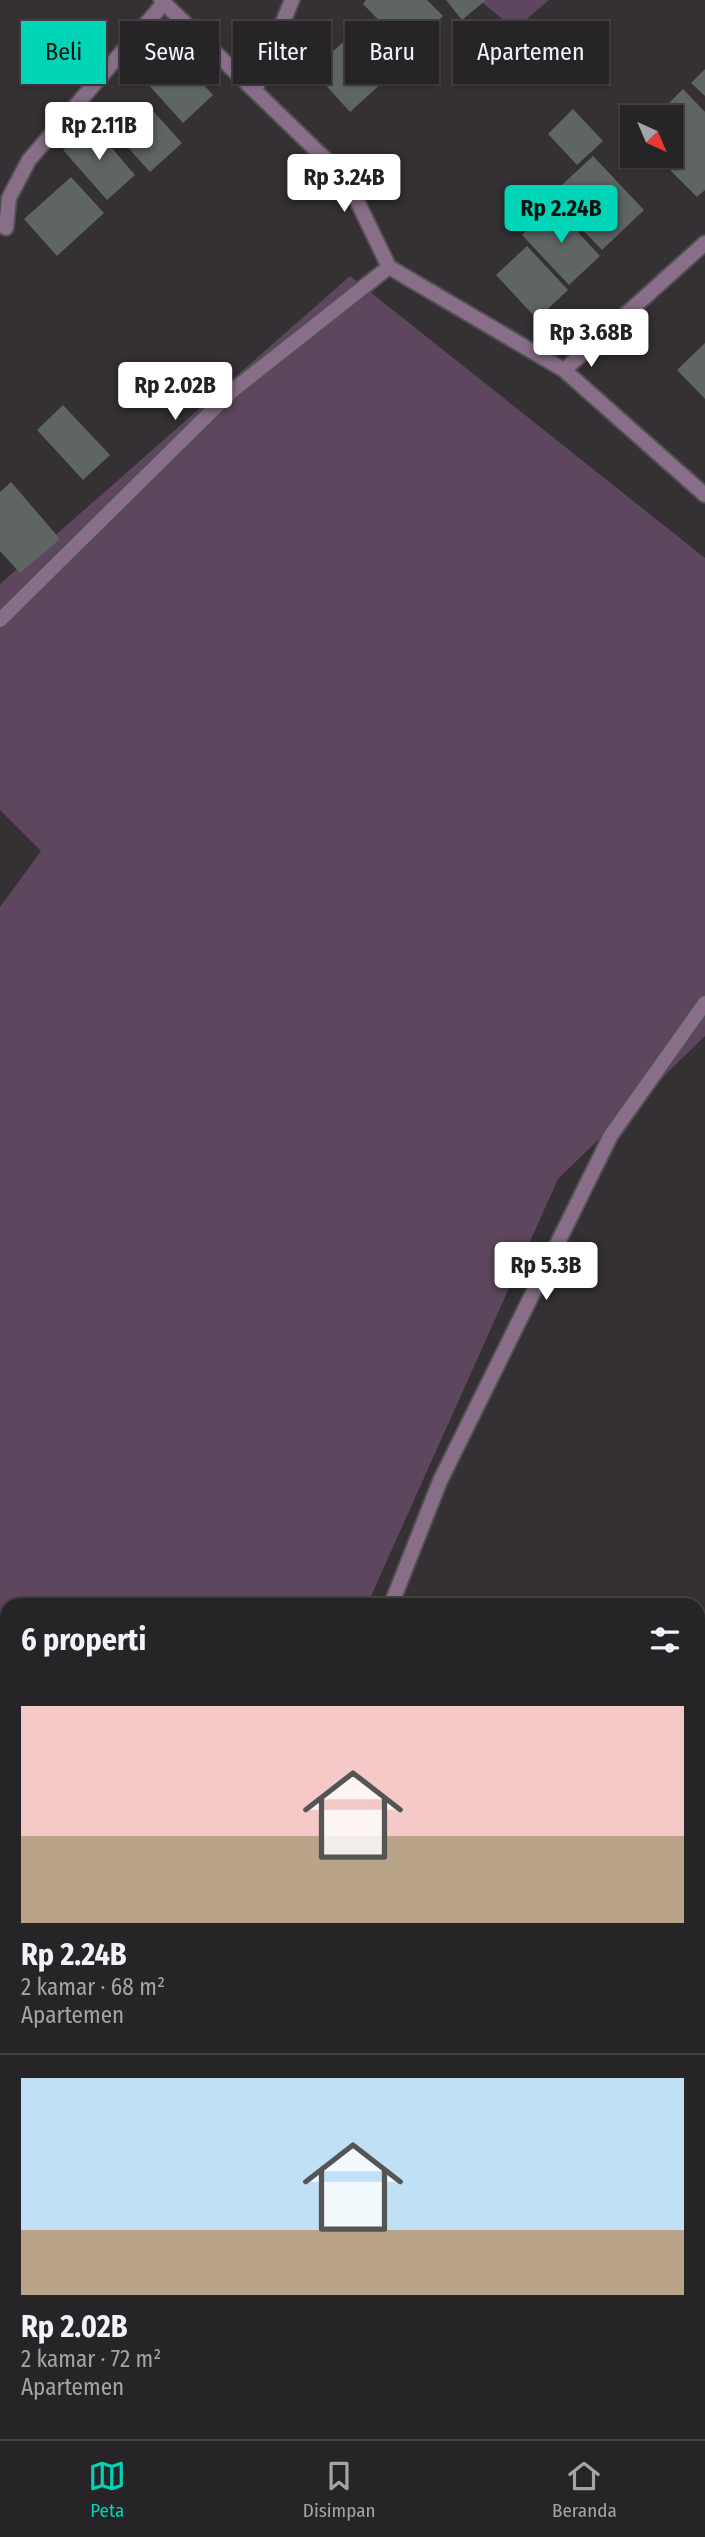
<!DOCTYPE html>
<html lang="id">
<meta charset="utf-8">
<style>
body{margin:0;font-family:"Fira Sans Condensed",sans-serif;background:#333033;color:#f1f3f6;height:100vh;display:flex;flex-direction:column;font-size:26px;white-space:nowrap}
*{box-sizing:border-box;margin:0}
p{font-size:23px;color:#a4a4a7}
.icon{flex:none;width:38px;height:38px;fill:none;stroke:currentColor;stroke-width:2;stroke-linecap:round;stroke-linejoin:round}
.map{position:relative;flex:1;overflow:hidden}
.panel{position:absolute;left:0px;top:1598px;width:705px;height:842px;display:flex;flex-direction:column;background:#272427;border-radius:21px 21px 0 0;box-shadow:0 2px 5px #0004,0 0 0 2px #434144}
.panel>*{flex:none}
.guide{position:absolute;left:21px;top:21px;width:663px;height:63px;display:flex;gap:14px}
.needle{width:46px;rotate:136deg}
.buttons{position:absolute;left:620px;top:105px;display:grid;gap:14px}
.buttons a{display:grid;place-items:center;width:63px;height:63px;border-radius:0px;background:#272427;box-shadow:0 2px 5px #0004,0 0 0 2px #434144;font-size:35px}
.price{position:absolute;translate:-50% -60px;padding:0 16px;border-radius:7px;background:#fff;color:#222;font-size:23px;line-height:46px;filter:drop-shadow(0 2px 4px #0008)}
.price::after{content:'';position:absolute;left:50%;top:42px;width:21px;height:16px;margin-left:-10px;background:inherit;clip-path:polygon(0 0,100% 0,50% 100%)}
.price.active{background:#00d5b7;color:#111}
ul{padding:0;list-style:none}
li{display:grid;align-content:center;gap:14px;height:371px;padding:0 21px}
li+li{border-top:2px solid #434144}
li span{display:grid;place-items:center;height:217px;border-radius:0px;color:#555}
li>.icon{margin-inline-start:auto}
span .icon{width:126px;height:126px;fill:#fffc;stroke-width:1}
li b{font-size:30px}
h2{display:flex;justify-content:space-between;align-items:center;height:84px;padding:0 21px;font-size:30px}
.pill{padding:0 24px;border-radius:0px;background:#272427;box-shadow:0 2px 5px #0004,0 0 0 2px #434144;font-size:24px;line-height:63px}
.pill.active{background:#00d5b7;color:#111}
.tabs{display:flex;justify-content:space-around;align-items:center;height:98px;border-top:2px solid #434144;background:#272427;font-size:19px;color:#a4a4a7}
.tabs a{display:grid;justify-items:center;gap:4px}
.tabs .active{color:#00d5b7}
.map>svg:first-child{display:block}
.green{fill:#5e475e}
.building{fill:#5e6563}
.lines{fill:none;stroke-linecap:round;stroke-linejoin:round}
.minor-casing{stroke:#524f52;stroke-width:18}
.minor{stroke:#886e89;stroke-width:14}
</style>
<div class="map">
<svg width="705" height="2439" viewBox="0 0 705 2439">
<rect width="100%" height="100%" fill="#343034"/>
<path class="green" d="M479 0H549L515 29Z
M350 276 705 558V1036L558 1179 367 1605H7V1749L0 1740V907L41 851 0 810V584Z"/>
<path class="building" d="M366 0H427L443 16 408 50 363 4Z
M446 0H486L462 20Z
M358 29 395 71 350 112 312 70Z
M175 53 213 95 183 123 145 81Z
M705 69V96L691 83Z
M683 89 705 112V190L697 197 656 156H670V117H655Z
M145 102 182 143 150 172 113 131Z
M573 109 603 141 577 165 548 134Z
M92 125 135 175 107 200 63 150Z
M593 156 644 210 602 250 550 196Z
M71 177 104 213 57 256 24 219Z
M553 205 600 256 569 285 522 235Z
M527 246 568 290 537 319 496 275Z
M705 343V399L677 370Z
M63 405 110 455 83 480 37 430Z
M11 482 60 539 20 573 0 551V492Z"/>
<g class="lines">
<g class="minor-casing">
<path id="minor" d="M161 0 347 180 389 267 564 370
M255 90 292 0
M6 228 9 198 29 160 164 3
M705 243 564 370 705 495
M0 620 232 391 389 267
M391 1605 440 1481 611 1135 705 1003
M344 2439V2432"/>
</g>
<use href="#minor" class="minor"/>
</g>
</svg>
<div class="buttons">
<a><svg class="needle" viewBox="-14 -14 28 28"><path d="M0-13l5 13h-10z" fill="#e53935"/><path d="M0 13l5-13h-10z" fill="#a4a4a7"/></svg></a>
</div>
<b class="price" style="left:99px;top:162px">Rp 2.11B</b>
<b class="price" style="left:344px;top:214px">Rp 3.24B</b>
<b class="price active" style="left:561px;top:245px">Rp 2.24B</b>
<b class="price" style="left:591px;top:369px">Rp 3.68B</b>
<b class="price" style="left:175px;top:422px">Rp 2.02B</b>
<b class="price" style="left:546px;top:1302px">Rp 5.3B</b>
<div class="guide">
<a class="pill active">Beli</a>
<a class="pill">Sewa</a>
<a class="pill">Filter</a>
<a class="pill">Baru</a>
<a class="pill">Apartemen</a>
</div>
<section class="panel">
<h2>6 properti<svg class="icon" aria-label="filters" viewBox="0 0 24 24"><path d="M4 7h16M4 17h16"/><circle cx="9" cy="7" r="2"/><circle cx="15" cy="17" r="2"/></svg></h2>
<ul>
<li><span style="background:linear-gradient(#f6c9c9 60%,#b9a48a 0)"><svg class="icon" aria-label="home" viewBox="0 0 24 24"><path d="M3 11l9-7 9 7M6 9v11h12V9"/></svg></span><div><b>Rp 2.24B</b><p>2 kamar · 68 m²</p><p>Apartemen</p></div></li>
<li><span style="background:linear-gradient(#bfe0f5 70%,#b9a48a 0)"><svg class="icon" aria-label="home" viewBox="0 0 24 24"><path d="M3 11l9-7 9 7M6 9v11h12V9"/></svg></span><div><b>Rp 2.02B</b><p>2 kamar · 72 m²</p><p>Apartemen</p></div></li>
</ul>
</section>
</div>
<nav class="tabs">
<a class="active"><svg class="icon" aria-label="map" viewBox="0 0 24 24"><path d="M3 6l6-2 6 2 6-2v14l-6 2-6-2-6 2zM9 4v14M15 6v14"/></svg>Peta</a>
<a><svg class="icon" aria-label="saved" viewBox="0 0 24 24"><path d="M7 4h10v16l-5-4-5 4z"/></svg>Disimpan</a>
<a><svg class="icon" aria-label="home" viewBox="0 0 24 24"><path d="M3 11l9-7 9 7M6 9v11h12V9"/></svg>Beranda</a>
</nav>
